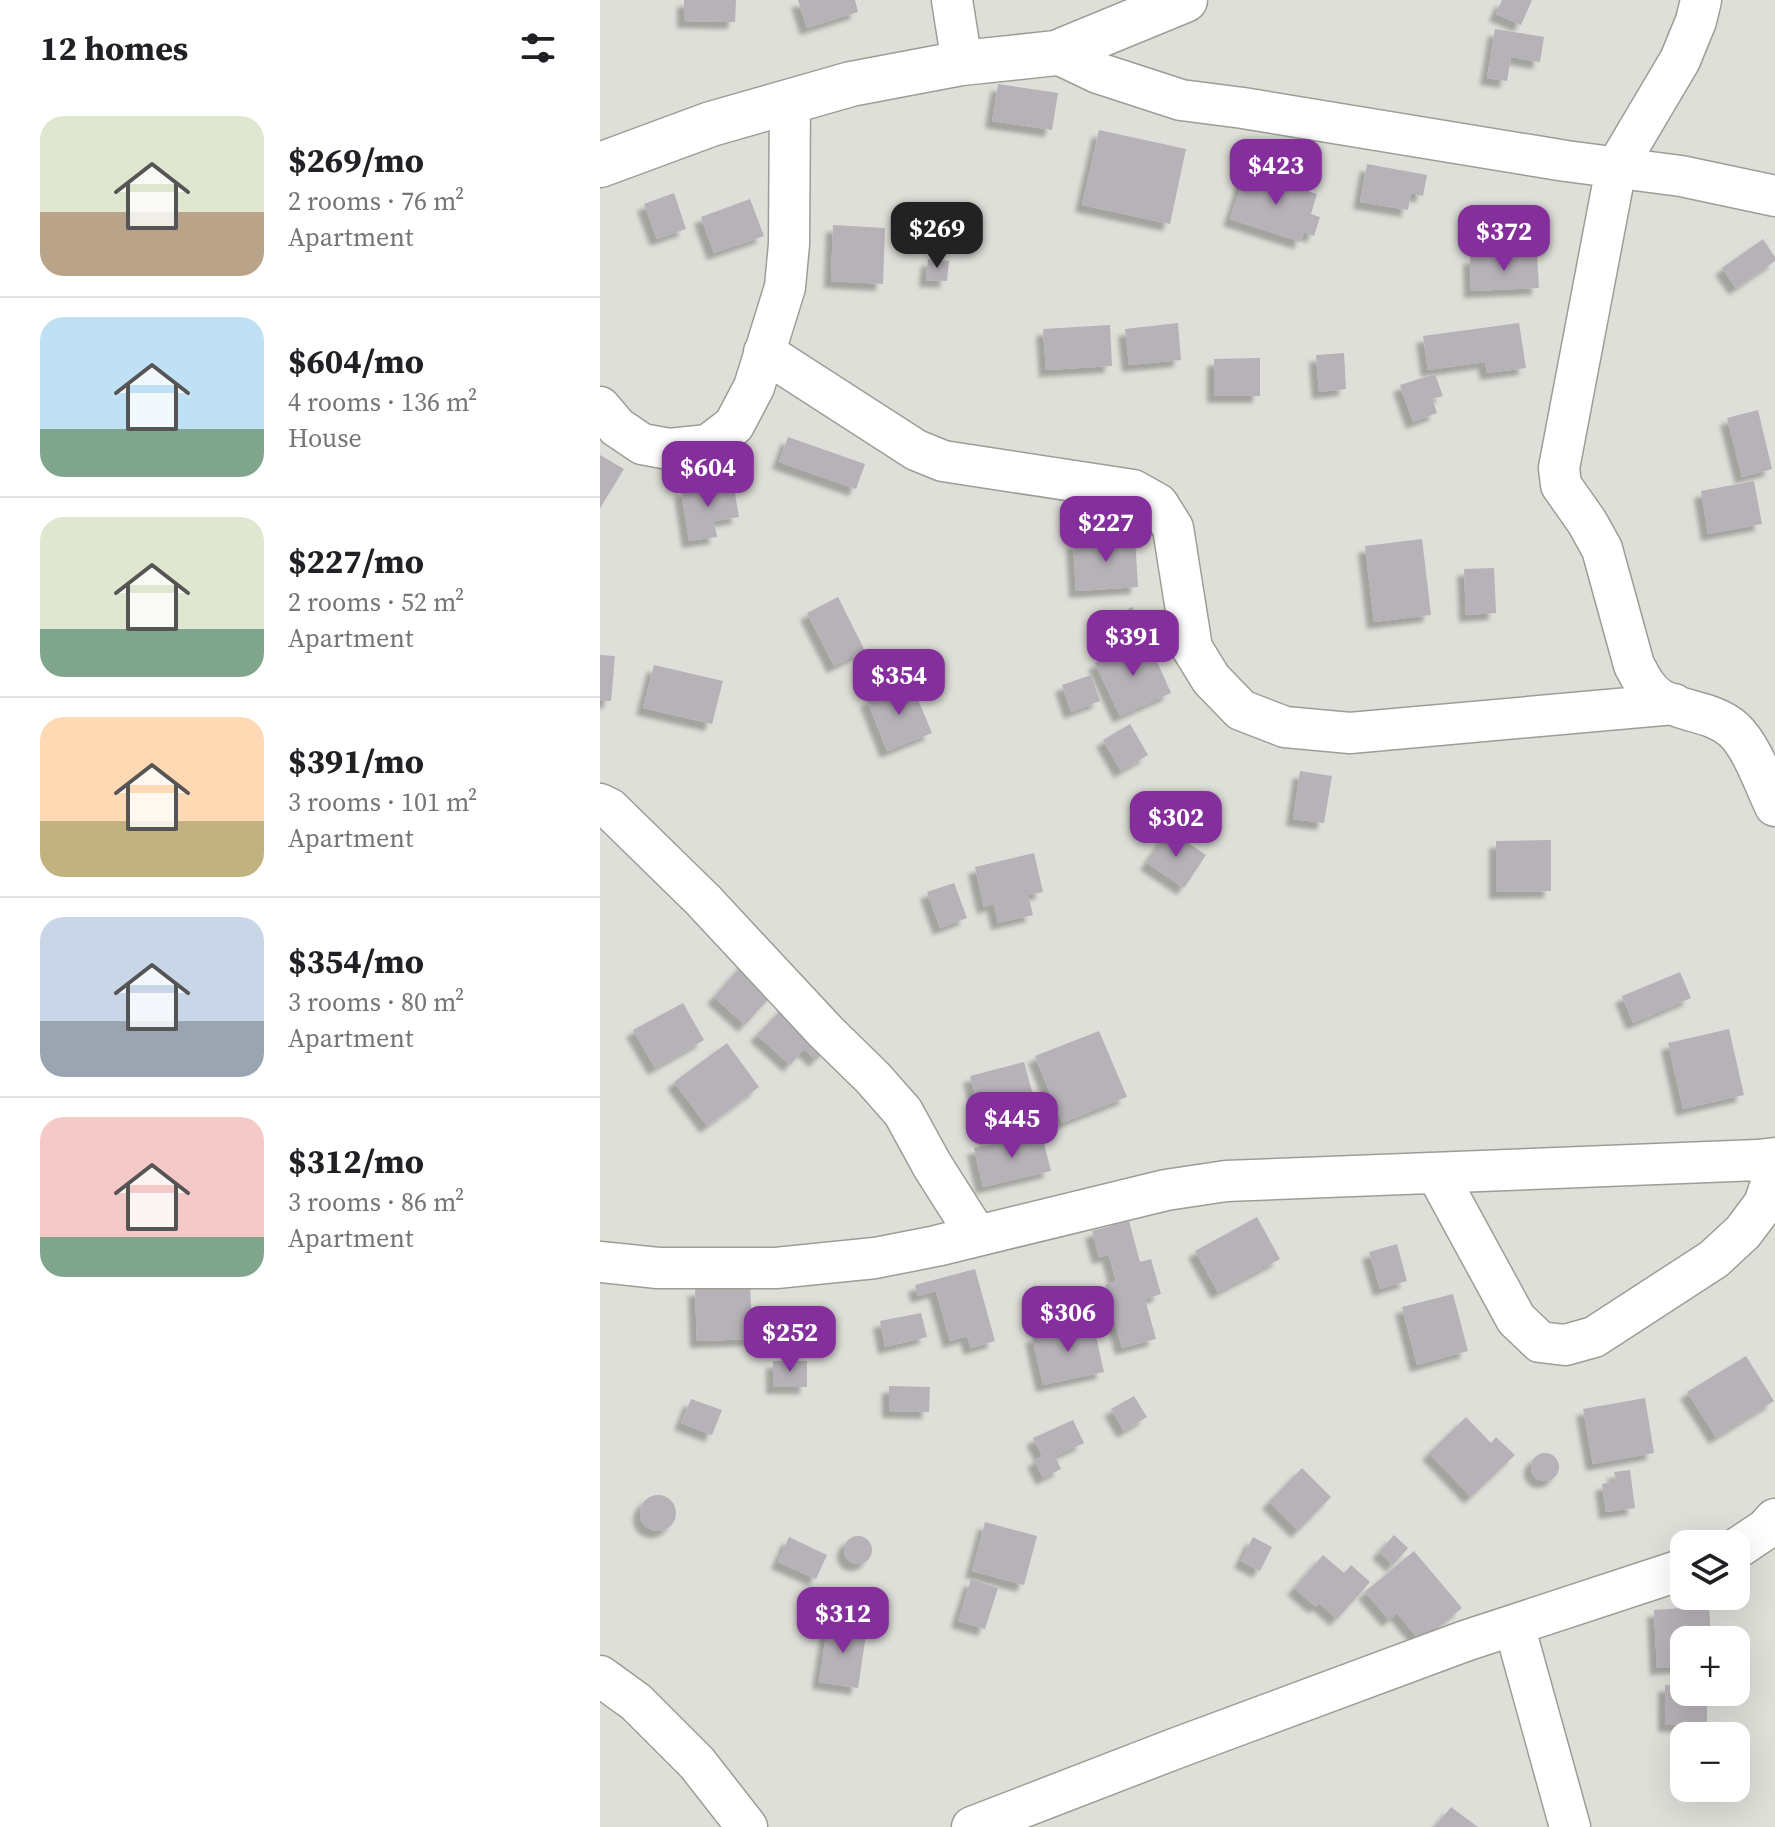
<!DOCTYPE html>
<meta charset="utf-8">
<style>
body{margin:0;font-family:"Source Serif 4",serif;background:#f2f2f2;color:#202124;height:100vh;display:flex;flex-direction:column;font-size:30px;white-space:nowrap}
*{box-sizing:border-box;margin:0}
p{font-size:26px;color:#757577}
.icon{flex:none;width:44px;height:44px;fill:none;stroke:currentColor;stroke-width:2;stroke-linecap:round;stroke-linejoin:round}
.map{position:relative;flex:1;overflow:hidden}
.side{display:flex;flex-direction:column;background:#fff;width:600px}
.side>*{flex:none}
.controls{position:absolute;left:1070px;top:1530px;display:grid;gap:16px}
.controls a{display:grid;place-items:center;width:80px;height:80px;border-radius:16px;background:#fff;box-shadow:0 8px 32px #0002;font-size:40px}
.price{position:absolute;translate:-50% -68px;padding:0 18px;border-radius:16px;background:#852f9d;color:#fff;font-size:26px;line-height:52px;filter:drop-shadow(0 2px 4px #0008)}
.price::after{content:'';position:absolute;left:50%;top:48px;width:24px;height:18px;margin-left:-12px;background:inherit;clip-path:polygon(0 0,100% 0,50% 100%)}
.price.current{background:#222;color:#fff}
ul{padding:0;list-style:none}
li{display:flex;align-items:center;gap:24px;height:200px;padding:0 40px}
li+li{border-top:2px solid #e0e0e0}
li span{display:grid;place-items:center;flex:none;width:224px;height:160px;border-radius:24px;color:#555}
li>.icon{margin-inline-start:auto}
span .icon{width:96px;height:96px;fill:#fffc;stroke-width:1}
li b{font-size:34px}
h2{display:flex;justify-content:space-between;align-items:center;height:96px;padding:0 40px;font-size:34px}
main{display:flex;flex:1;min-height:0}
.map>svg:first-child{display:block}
.building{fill:#b6b2b8;filter:url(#shadow)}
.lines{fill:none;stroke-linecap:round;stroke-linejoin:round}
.street-casing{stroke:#9c9e96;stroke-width:43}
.secondary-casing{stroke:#9c9e96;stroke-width:47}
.street{stroke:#fff;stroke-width:40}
.secondary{stroke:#fff;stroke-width:44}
</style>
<main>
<section class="side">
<h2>12 homes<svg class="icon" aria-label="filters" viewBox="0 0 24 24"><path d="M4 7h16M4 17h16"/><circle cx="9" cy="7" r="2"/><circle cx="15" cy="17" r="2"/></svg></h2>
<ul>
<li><span style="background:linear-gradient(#dfe7d0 60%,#b9a48a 0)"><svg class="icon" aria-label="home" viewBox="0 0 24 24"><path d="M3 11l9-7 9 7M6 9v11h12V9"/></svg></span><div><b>$269/mo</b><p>2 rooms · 76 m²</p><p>Apartment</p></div></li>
<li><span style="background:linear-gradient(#bfe0f5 70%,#7fa58c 0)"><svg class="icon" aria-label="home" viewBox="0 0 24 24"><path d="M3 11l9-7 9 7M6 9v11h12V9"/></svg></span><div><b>$604/mo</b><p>4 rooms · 136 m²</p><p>House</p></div></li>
<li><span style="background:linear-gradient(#dfe7d0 70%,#7fa58c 0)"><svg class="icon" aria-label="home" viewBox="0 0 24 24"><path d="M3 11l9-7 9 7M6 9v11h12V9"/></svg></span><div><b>$227/mo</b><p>2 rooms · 52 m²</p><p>Apartment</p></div></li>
<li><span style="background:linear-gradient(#ffd9b3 65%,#c2b280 0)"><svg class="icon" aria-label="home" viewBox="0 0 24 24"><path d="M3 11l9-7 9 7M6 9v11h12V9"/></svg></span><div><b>$391/mo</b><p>3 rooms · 101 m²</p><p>Apartment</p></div></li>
<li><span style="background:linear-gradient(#c9d6e8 65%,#9aa5b1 0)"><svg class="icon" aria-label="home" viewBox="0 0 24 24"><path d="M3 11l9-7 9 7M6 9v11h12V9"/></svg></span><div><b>$354/mo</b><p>3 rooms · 80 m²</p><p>Apartment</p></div></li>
<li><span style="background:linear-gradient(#f6c9c9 75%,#7fa58c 0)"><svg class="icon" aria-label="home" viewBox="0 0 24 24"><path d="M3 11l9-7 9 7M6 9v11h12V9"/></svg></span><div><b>$312/mo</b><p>3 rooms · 86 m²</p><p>Apartment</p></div></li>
</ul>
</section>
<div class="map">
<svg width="1175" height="1827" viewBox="0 0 1175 1827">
<defs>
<filter id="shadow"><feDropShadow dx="-7" dy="7" stdDeviation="2" flood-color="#0004"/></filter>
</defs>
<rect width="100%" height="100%" fill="#dedfd8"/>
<path class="building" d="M84 0H136L135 22 84 21Z
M198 0H255L258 12 207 28Z
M902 0H932L921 25 896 14Z
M895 29 944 37 940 62 911 57 907 81 887 78Z
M398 84 458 93 452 130 392 121Z
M499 130 586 149 570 224 482 205Z
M767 164 827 175 823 196 811 193 808 210 760 202Z
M646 171 717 194 711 214 720 217 714 236 704 232 701 242 630 219Z
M74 193 86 229 57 239 44 204Z
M150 199 164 236 114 253 101 217Z
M233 225 285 228 283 284 231 281Z
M1163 239 1175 257V261L1136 288 1122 268Z
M937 254 939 288 871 291 870 257Z
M328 259 349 261 347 281 326 280Z
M578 323 581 360 529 365 525 329Z
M919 323 926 368 887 373 885 362 828 370 823 336Z
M510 325 512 366 446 370 443 329Z
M744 353 746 389 719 392 716 355Z
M660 358V396H614V359Z
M835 374 843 396 832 399 837 413 813 422 800 385Z
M1158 410 1172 469 1142 477 1127 418Z
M188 437 265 464 256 489 179 462Z
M0 455 24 469 0 508Z
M1154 481 1162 524 1108 534 1101 491Z
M133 482 139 517 114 521 117 537 89 541 81 490Z
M535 538 538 587 476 591 473 542Z
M822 539 831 615 774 622 765 546Z
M894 568 896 613 866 615 864 569Z
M238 597 265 651 234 666 207 613Z
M532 607 545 629 521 643 508 620Z
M547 639 571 693 520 716 495 663Z
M0 655 15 656 11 701H0Z
M54 665 123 681 112 724 43 708Z
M491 675 500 701 471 712 462 685Z
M311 683 332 733 287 751 267 700Z
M530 724 548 755 521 771 503 740Z
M700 771 732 776 724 823 693 819Z
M569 830 606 855 584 888 547 863Z
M951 840V891L896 892V841Z
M434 853 443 892 428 895 433 915 398 923 394 904 384 907 375 867Z
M354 883 367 918 340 928 327 892Z
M146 961 178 988 145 1025 114 997Z
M1080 972 1091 998 1033 1023 1022 996Z
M190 1001 233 1041 216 1060 204 1049 190 1065 157 1035Z
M83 1003 104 1040 55 1068 33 1030Z
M1129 1029 1144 1095 1083 1109 1068 1043Z
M499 1031 527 1097 462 1123 435 1056Z
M127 1043 159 1087 107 1126 74 1082Z
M424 1062 441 1125 387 1139 370 1076Z
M441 1132 451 1171 383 1187 374 1148Z
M657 1217 680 1259 618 1292 595 1251Z
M529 1221 540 1262 551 1259 561 1294 545 1299 556 1339 522 1348 505 1285 516 1281 509 1255 499 1257 492 1231Z
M797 1244 807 1281 780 1289 769 1252Z
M375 1269 395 1341 371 1348 367 1336 350 1341 336 1291 318 1296 315 1285Z
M150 1287 153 1339 97 1341 95 1289Z
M853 1294 868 1351 817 1365 802 1307Z
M321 1313 327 1337 285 1347 280 1321Z
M493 1323 504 1372 443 1385 432 1336Z
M1146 1356 1174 1401 1116 1437 1087 1392Z
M173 1361H207V1387H173Z
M289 1386 330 1387 329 1412 289 1411Z
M534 1396 547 1417 524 1431 511 1409Z
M1045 1398 1054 1453 993 1464 983 1409Z
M91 1399 122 1410 112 1435 81 1423Z
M866 1417 891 1443 896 1437 915 1455 871 1497 829 1453Z
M473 1420 484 1443 455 1456 461 1469 443 1478 434 1460 442 1456 433 1438Z
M931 1467a14 14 0 1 1 28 0a14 14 0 1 1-28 0Z
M702 1468 731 1497 698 1531 669 1502Z
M1030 1470 1035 1508 1006 1512 1002 1484 1016 1481 1014 1472Z
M40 1513a18 18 0 1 1 36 0a18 18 0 1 1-36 0Z
M385 1522 437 1536 424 1585 372 1571Z
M794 1535 808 1548 793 1565 779 1552Z
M244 1550a14 14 0 1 1 28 0a14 14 0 1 1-28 0Z
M189 1537 227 1555 216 1579 178 1562Z
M653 1537 672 1547 660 1571 641 1561Z
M814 1551 862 1608 821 1642 797 1613 789 1620 765 1592Z
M723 1555 744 1573 751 1565 770 1582 737 1619 719 1603 716 1607 694 1588Z
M371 1579 398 1588 385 1629 358 1621Z
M1109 1606 1111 1640H1084V1666L1057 1668 1054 1610Z
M228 1622 267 1628 258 1688 219 1682Z
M1065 1685H1084V1692H1107V1725H1065Z
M851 1807 878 1827H835Z"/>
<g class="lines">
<g class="street-casing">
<path id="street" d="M352 0 362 63
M1101 0 1096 21 1080 60 1016 168 959 468 961 485 987 522 1002 549 1034 665C1041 678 1047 691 1060 699 1084 713 1113 711 1134 730 1152 747 1164 783 1175 806
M456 53 498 73 581 100 643 108 966 161 1081 176 1175 196
M164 352 316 450 343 461 533 490 558 504 573 528 592 648 611 679 641 710 685 727 750 733 1074 704
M0 407 17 427 42 444 69 449 108 445 134 425 154 387 185 287 189 244 190 101
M0 804 10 809 103 900 226 1032 273 1078 303 1112 332 1165 377 1236
M837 1174 916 1319 940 1342 965 1345 994 1337 1114 1259 1143 1232 1164 1204 1175 1172
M0 1262 58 1268H176L275 1258 336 1246 566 1190 626 1181 1158 1160 1175 1158
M1136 1549 1166 1529 1175 1519
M914 1625 970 1827
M0 1676 36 1702 97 1763 147 1827
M372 1827 574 1749 865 1641 1084 1569"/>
</g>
<g class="secondary-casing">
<path id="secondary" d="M0 165 111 124 251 84 362 63 456 53 585 0"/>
</g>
<use href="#street" class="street"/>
<use href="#secondary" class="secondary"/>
</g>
</svg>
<div class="controls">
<a><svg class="icon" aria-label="layers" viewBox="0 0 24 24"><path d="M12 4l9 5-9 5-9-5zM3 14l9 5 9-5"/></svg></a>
<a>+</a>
<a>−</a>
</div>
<b class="price" style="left:676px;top:207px">$423</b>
<b class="price current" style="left:337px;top:270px">$269</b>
<b class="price" style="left:904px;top:273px">$372</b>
<b class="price" style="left:108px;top:509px">$604</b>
<b class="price" style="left:506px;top:564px">$227</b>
<b class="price" style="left:533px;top:678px">$391</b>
<b class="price" style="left:299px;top:717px">$354</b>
<b class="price" style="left:576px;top:859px">$302</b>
<b class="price" style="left:412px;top:1160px">$445</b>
<b class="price" style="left:468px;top:1354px">$306</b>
<b class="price" style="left:190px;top:1374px">$252</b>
<b class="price" style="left:243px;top:1655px">$312</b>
</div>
</main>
